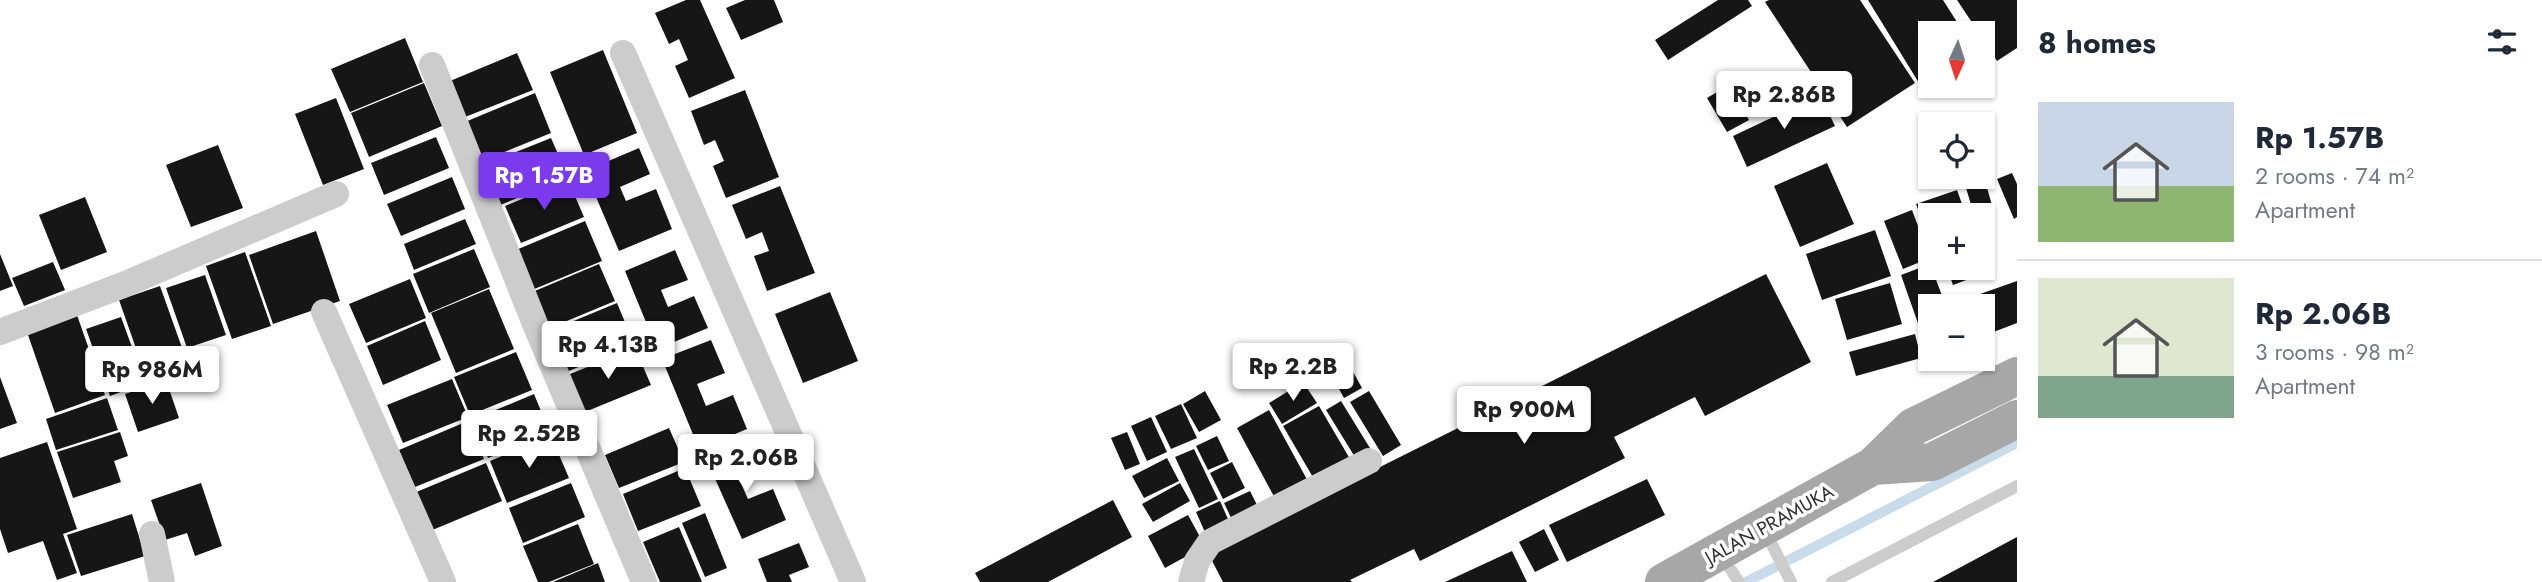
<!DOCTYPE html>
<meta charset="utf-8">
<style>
body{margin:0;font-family:Jost,sans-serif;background:#f2f2f3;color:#1f2937;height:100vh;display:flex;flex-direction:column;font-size:26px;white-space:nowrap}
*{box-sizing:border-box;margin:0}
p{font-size:23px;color:#747a83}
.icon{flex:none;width:38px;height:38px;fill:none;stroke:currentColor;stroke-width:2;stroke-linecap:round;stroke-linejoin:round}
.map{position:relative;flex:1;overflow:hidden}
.side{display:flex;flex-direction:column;background:#fff;width:525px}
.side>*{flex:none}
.needle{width:46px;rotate:183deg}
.tools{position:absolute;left:1918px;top:21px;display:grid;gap:14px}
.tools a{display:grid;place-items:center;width:77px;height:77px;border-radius:0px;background:#fff;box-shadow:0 2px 5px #0004;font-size:35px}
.price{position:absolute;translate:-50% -60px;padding:0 16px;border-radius:7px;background:#fff;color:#222;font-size:23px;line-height:46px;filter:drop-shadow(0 2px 4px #0008)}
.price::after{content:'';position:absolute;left:50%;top:42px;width:21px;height:16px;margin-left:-10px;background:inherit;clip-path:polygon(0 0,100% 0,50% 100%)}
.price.selected{background:#7c3aed;color:#fff}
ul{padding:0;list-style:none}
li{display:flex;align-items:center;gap:21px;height:175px;padding:0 21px}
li+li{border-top:2px solid #e0e1e3}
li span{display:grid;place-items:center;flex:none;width:196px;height:140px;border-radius:0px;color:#555}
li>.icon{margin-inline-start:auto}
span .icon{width:84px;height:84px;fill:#fffc;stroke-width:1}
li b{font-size:30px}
h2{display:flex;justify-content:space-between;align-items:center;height:84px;padding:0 21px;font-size:30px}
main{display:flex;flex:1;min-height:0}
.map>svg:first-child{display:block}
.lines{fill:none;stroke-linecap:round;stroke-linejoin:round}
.stream{stroke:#c8dcec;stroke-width:10}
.building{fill:#161616}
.service{stroke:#ccc;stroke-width:12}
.minor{stroke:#ccc;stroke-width:26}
.primary{stroke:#a7a7a7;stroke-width:38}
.labels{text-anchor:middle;stroke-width:7;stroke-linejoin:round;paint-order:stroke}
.street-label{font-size:19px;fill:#2f2f2f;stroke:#fff}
</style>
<main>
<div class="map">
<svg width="2017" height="582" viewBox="0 0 2017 582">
<rect width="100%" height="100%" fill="#fff"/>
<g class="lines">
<path class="stream" d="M1746 582 2017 443"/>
</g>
<path class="building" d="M686 0H700L735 78 689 98 675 66 688 60 679 39 669 44 655 13Z
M745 0H774L783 22 741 40 726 8Z
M1718 0H1748L1752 6 1668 60 1655 40Z
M1769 0H1860L1915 83 1847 127 1765 2Z
M1868 0H1943L1964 33H1930V76L1919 83Z
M1957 0H2017V48L1997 61 1983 39V33H1979Z
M405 38 423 82 350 112 331 69Z
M603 50 637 133 584 155 550 72Z
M517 53 533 90 465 117 450 81Z
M424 83 442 126 369 157 351 113Z
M1729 85 1749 120 1727 132 1707 98Z
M745 90 779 177 726 198 713 166 724 161 715 140 704 145 691 111Z
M535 93 551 133 482 161 465 122Z
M1820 95 1835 126 1747 167 1733 136Z
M336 98 364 169 323 185 295 114Z
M436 137 449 168 384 195 371 163Z
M551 138 568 177 498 206 481 166Z
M218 145 243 208 191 227 166 165Z
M639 148 650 174 620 187 626 201 656 189 672 229 619 251 585 171Z
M1827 163 1854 224 1800 247 1774 186Z
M2012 173 2017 184V217L2014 219 1997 179Z
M452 177 465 209 401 236 387 204Z
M1978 177H1984L1995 216 1983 219V215H1974L1964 181Z
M568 180 584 217 521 243 505 206Z
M780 186 815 273 767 291 754 256 769 251 762 232 746 239 732 205Z
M1957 190 1966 215H1930V241L1916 204Z
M85 197 107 252 61 270 39 215Z
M1912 210 1930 258 1903 269 1884 221Z
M465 219 476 244 414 270 404 244Z
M585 221 602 261 532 290 516 250Z
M1875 230 1891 276 1822 300 1806 254Z
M316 231 340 301 273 324 249 255Z
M1983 243 1993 270 1953 285 1947 268H1983Z
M474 249 490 287 429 313 413 274Z
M675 250 688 280 661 290 668 307 694 296 708 328 657 349 625 271Z
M245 252 271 326 232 339 206 266Z
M0 254 13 286 0 291Z
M53 262 65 290 24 306 12 278Z
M599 264 615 301 545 330 530 293Z
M1930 264 1946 306H1930V325L1920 329 1901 275Z
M1766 274 1811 362 1705 416 1695 397 1614 437 1625 458 1420 561 1414 549 1350 580 1352 582H1223L1208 553Z
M205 275 226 335 187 348 166 288Z
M410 279 426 318 366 343 349 304Z
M2017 281V323L1983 336V306H1946Z
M1890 283 1902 324 1847 340 1835 299Z
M160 286 186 359 145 374 119 300Z
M489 289 514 349 456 373 431 313Z
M830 292 858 361 803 383 775 314Z
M617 303 634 344 564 373 547 332Z
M77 315 105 395 55 413 27 332Z
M121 317 145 383 110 396 86 329Z
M425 321 441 360 383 385 367 346Z
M1915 334 1921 358 1856 376 1849 352Z
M711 340 725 373 697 384 706 406 733 395 747 429 699 449 662 359Z
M635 348 651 385 580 414 565 376Z
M516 352 532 390 470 415 454 377Z
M1351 368 1362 388 1344 398 1333 378Z
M0 377 17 423 0 429Z
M452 379 468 417 403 443 387 405Z
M166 380 179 418 138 432 125 394Z
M1303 382 1317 403 1282 424 1269 403Z
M1205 391 1221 420 1199 432 1183 404Z
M1369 391 1401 445 1383 456 1350 402Z
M534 394 550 433 488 458 472 420Z
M107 398 118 430 56 450 46 419Z
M1341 401 1373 453 1358 462 1326 410Z
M1181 404 1197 438 1171 449 1155 416Z
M1319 406 1350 459 1314 479 1283 426Z
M1269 410 1310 485 1277 502 1237 428Z
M1151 417 1167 452 1147 461 1131 426Z
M468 421 484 459 415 487 399 450Z
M669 428 684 462 619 488 605 455Z
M120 432 128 456 114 461 121 482 73 498 57 452Z
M1127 432 1140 464 1125 470 1111 438Z
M551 436 569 478 507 503 490 461Z
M1217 436 1229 461 1208 470 1196 446Z
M47 442 77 529 63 534 77 573 57 580 43 541 8 553 0 529V458Z
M752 445 761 467 738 477 748 499 773 489 786 520 742 539 708 463Z
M1194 449 1218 499 1199 508 1175 457Z
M1167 458 1179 481 1144 498 1132 476Z
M1232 462 1245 488 1223 499 1210 473Z
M486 463 502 501 430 531 414 493Z
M685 468 701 506 638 531 623 494Z
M1647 479 1665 515 1567 562 1549 525Z
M201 483 222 546 195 556 187 533 165 540 151 500Z
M571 483 585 517 523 543 509 508Z
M1180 483 1190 501 1153 522 1142 504Z
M1250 491 1261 513 1235 526 1224 503Z
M1113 500 1132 537 1048 582H980L975 573Z
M1220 501 1232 528 1208 539 1196 512Z
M705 513 727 568 705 577 682 523Z
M132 514 145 556 81 576 67 535Z
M1188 515 1205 546 1165 568 1148 536Z
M578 524 594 564 549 582H538L523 546Z
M679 527 702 582H660L643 542Z
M1544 529 1559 560 1535 572 1519 542Z
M2017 537V582H1933Z
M799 543 809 567 789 575 792 582H767L758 559Z
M1512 551 1527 582H1445Z
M598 563 605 582H553Z"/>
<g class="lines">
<path class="service" d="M1764 529 1791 582
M1721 555 1739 582
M1832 582 2017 486"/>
<path class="minor" d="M623 53 853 582
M432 65 535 324 644 582
M324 312 443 582
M0 332 123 285 336 194
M152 534 162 582
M1191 582 1197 561 1210 542 1369 461"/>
<path class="primary" d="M1873 466 1932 462 2017 419
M1664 582 1873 466 1913 427 2017 376"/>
</g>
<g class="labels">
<g class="street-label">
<text transform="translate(1769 524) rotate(-29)" y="7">JALAN PRAMUKA</text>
</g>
</g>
</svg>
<div class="tools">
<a><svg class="needle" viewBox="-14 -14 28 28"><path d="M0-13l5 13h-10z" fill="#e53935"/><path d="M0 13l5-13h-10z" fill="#747a83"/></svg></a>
<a><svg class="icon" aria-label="locate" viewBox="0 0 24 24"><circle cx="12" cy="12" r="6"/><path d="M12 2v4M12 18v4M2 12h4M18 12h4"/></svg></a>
<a>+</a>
<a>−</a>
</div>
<b class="price" style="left:1784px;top:131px">Rp 2.86B</b>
<b class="price selected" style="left:544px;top:212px">Rp 1.57B</b>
<b class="price" style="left:608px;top:381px">Rp 4.13B</b>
<b class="price" style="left:1293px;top:403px">Rp 2.2B</b>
<b class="price" style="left:152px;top:406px">Rp 986M</b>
<b class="price" style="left:1524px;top:446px">Rp 900M</b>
<b class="price" style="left:529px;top:470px">Rp 2.52B</b>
<b class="price" style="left:746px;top:494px">Rp 2.06B</b>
</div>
<section class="side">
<h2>8 homes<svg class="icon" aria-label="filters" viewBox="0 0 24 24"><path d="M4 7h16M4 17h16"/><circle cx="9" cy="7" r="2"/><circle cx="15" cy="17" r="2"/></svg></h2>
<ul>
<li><span style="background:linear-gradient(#c9d6e8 60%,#8fb573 0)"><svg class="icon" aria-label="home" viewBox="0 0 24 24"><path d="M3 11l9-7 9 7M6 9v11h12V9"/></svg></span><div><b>Rp 1.57B</b><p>2 rooms · 74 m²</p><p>Apartment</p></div></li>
<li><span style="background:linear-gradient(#dfe7d0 70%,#7fa58c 0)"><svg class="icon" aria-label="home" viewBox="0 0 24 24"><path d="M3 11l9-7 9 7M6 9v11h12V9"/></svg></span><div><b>Rp 2.06B</b><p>3 rooms · 98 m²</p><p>Apartment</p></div></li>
</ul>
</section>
</main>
